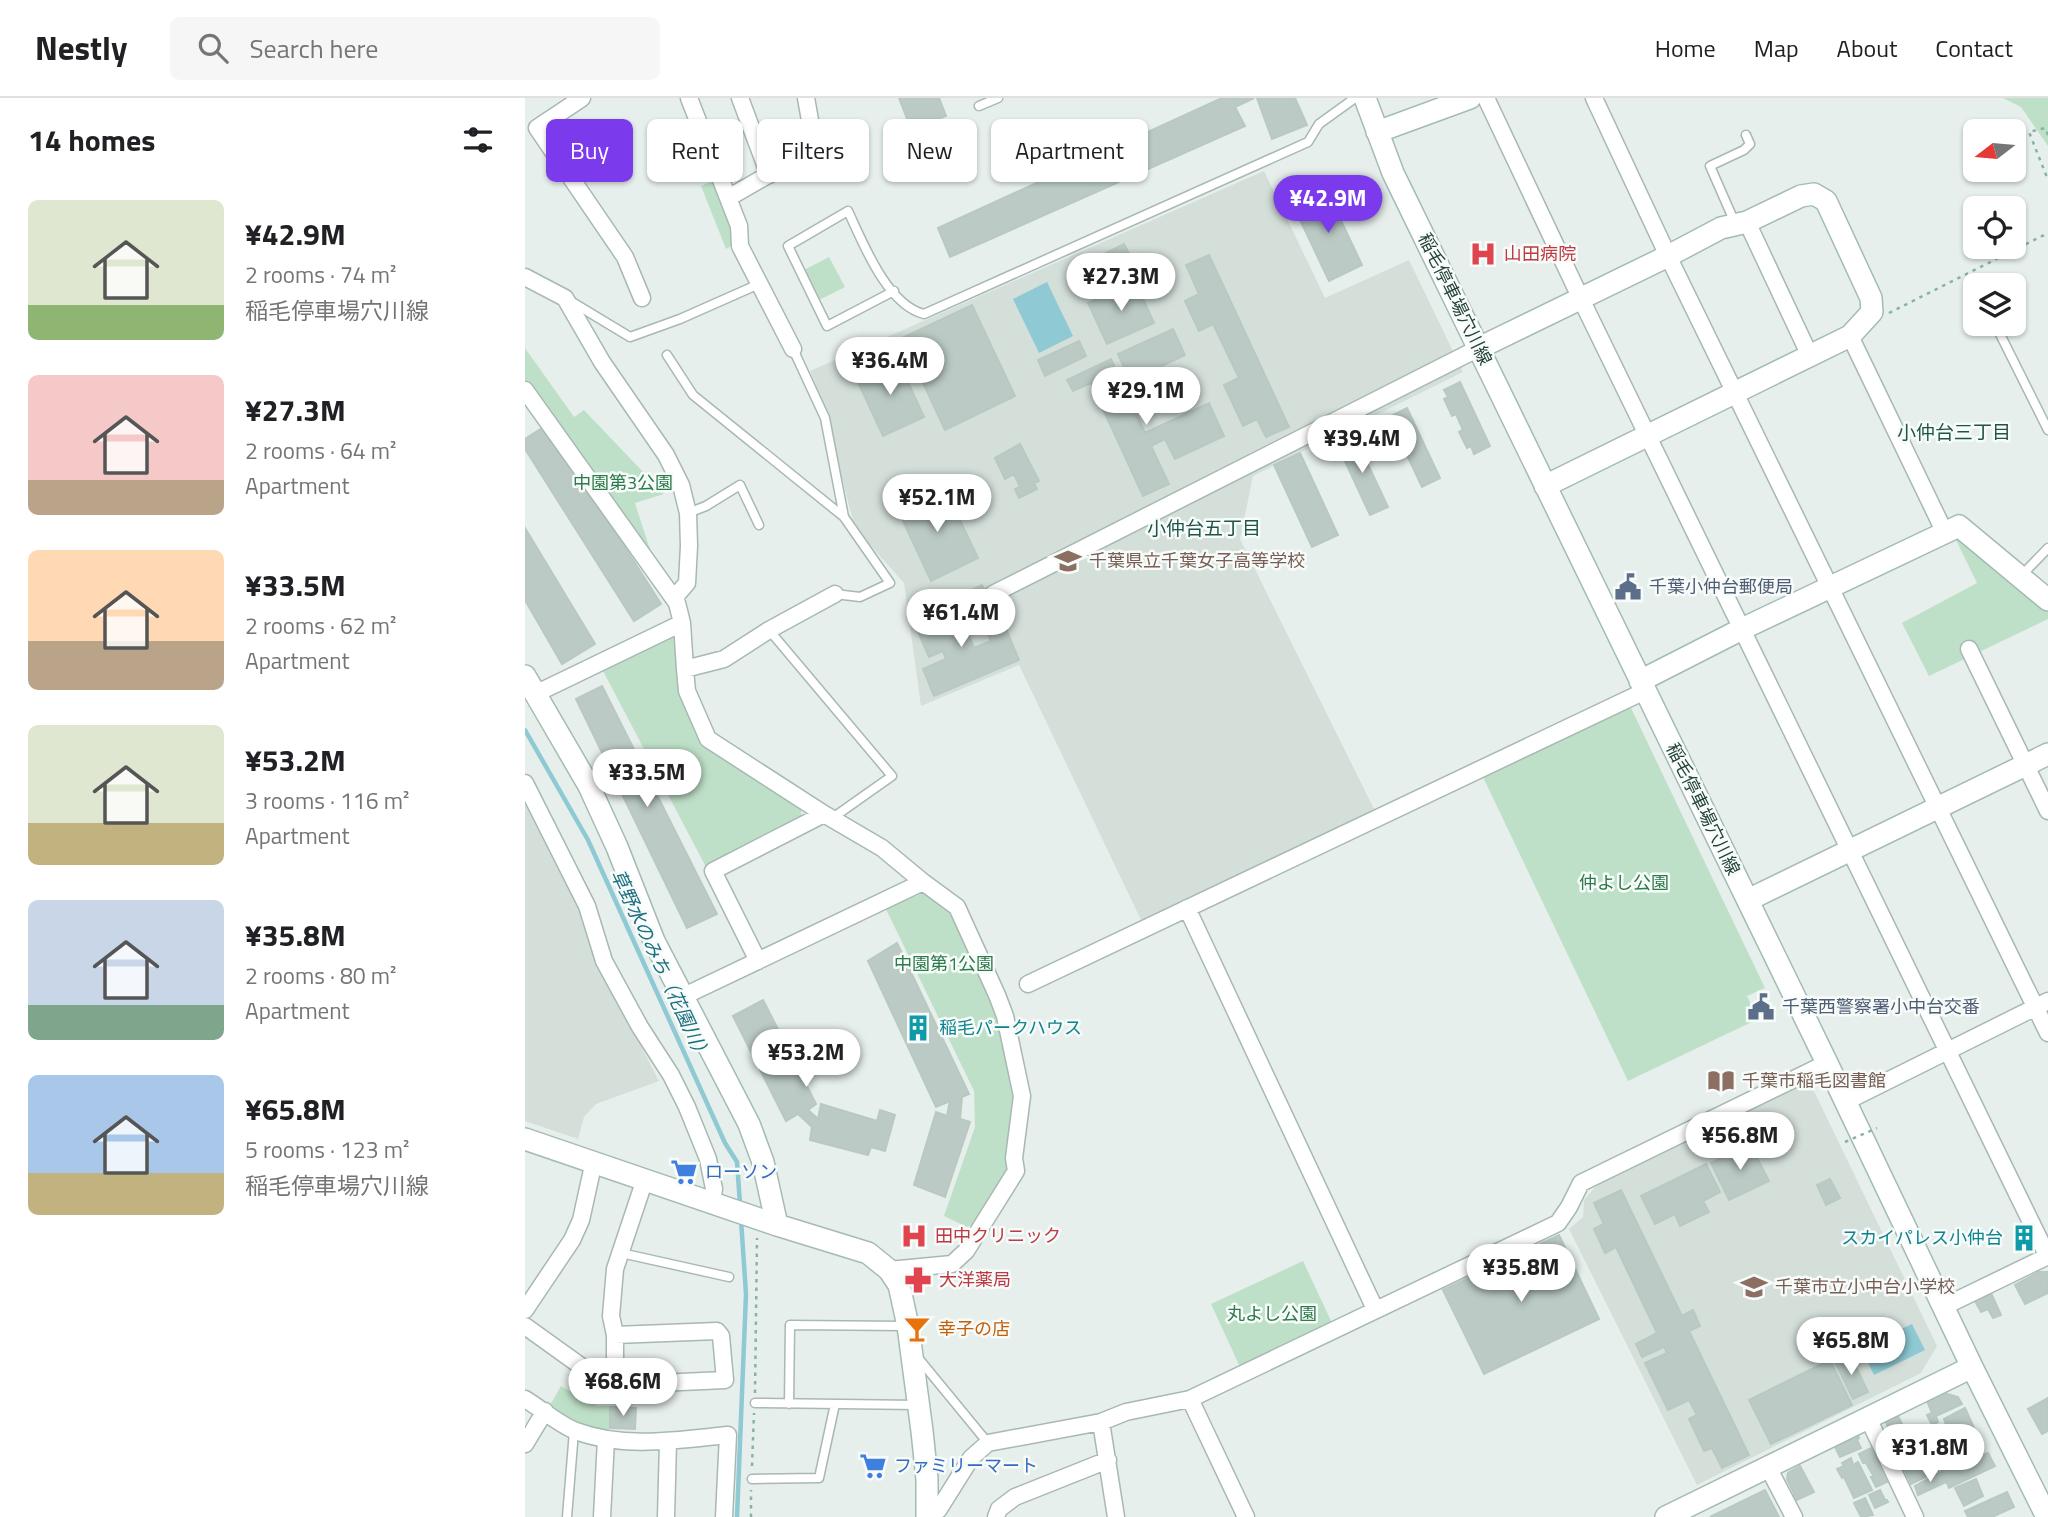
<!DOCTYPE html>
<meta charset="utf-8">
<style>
body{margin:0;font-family:"Titillium Web","Noto Sans JP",sans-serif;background:#f6f6f6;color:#202124;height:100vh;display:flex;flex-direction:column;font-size:26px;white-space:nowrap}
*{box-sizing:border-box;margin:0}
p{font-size:23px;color:#757577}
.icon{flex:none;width:38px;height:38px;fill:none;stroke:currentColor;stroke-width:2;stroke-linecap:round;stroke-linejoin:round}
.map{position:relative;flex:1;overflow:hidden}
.drawer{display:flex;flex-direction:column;background:#fff;width:525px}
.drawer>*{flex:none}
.top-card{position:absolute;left:21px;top:21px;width:665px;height:63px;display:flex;gap:14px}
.needle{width:46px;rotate:254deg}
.controls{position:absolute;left:1438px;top:21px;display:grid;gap:14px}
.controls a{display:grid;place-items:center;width:63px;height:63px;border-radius:10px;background:#fff;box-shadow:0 2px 5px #0004;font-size:35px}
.price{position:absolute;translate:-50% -60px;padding:0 16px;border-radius:24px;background:#fff;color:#222;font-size:23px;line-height:46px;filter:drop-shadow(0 2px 4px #0008)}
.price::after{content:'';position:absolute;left:50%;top:42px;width:21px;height:16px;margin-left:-10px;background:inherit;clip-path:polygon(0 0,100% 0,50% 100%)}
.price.active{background:#7c3aed;color:#fff}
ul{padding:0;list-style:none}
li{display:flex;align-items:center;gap:21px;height:175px;padding:0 28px}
li span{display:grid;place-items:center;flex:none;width:196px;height:140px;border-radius:10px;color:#555}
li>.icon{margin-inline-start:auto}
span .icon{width:84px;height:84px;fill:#fffc;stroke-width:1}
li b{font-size:30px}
h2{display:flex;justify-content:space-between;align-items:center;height:84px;padding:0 28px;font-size:30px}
.chip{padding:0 24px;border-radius:10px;background:#fff;box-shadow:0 2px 5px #0004;font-size:24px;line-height:63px}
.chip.active{background:#7c3aed;color:#fff}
header{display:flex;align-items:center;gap:42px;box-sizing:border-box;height:98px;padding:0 35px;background:#fff;border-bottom:2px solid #e0e0e0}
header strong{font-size:33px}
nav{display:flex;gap:38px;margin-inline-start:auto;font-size:24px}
.search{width:490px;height:63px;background:#f6f6f6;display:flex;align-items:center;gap:18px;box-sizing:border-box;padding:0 24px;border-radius:10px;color:#757577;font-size:26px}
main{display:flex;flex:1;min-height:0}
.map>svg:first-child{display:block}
.built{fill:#d4dfda}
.green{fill:#bfe0c8}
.water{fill:#8ec9d4}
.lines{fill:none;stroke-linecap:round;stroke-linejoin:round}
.stream{stroke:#8ec9d4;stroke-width:4.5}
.building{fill:#bbcac4;stroke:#b8c9c2;stroke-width:2}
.lane-casing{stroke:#a8b8b2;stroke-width:11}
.street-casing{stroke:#a8b8b2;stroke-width:19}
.secondary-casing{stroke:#a4bbb3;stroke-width:24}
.path{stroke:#86b3a5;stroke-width:2.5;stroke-dasharray:3.5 5;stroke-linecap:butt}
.lane{stroke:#fff;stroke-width:8}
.street{stroke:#fff;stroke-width:16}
.secondary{stroke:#fff;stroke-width:21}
.path-bridge{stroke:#86b3a5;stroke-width:2.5;stroke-dasharray:3.5 5;stroke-linecap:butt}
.labels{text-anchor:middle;stroke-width:5;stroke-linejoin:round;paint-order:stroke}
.health-label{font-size:18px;fill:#be3a42;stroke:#f7fbf9;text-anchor:start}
.street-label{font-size:18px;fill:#24423a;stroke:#f7fbf9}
.park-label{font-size:18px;fill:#2d7a4b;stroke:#f7fbf9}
.education-label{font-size:18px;fill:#785e54;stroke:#f7fbf9;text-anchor:start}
.service-label{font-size:18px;fill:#4e5e75;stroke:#f7fbf9;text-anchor:start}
.culture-label{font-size:18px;fill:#0d838f;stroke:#f7fbf9;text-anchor:start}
.shop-label{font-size:18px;fill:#366cbe;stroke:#f7fbf9;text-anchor:start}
.food-label{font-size:18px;fill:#c56008;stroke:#f7fbf9;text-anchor:start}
.neighbourhood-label{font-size:19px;fill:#1f5548;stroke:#f7fbf9}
.water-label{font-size:19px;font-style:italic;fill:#1c6f80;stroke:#f7fbf9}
</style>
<header>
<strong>Nestly</strong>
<div class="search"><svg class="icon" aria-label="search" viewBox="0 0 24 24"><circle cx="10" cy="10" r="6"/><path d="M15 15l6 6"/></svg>Search here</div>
<nav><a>Home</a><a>Map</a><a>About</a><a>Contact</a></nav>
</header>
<main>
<section class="drawer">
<h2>14 homes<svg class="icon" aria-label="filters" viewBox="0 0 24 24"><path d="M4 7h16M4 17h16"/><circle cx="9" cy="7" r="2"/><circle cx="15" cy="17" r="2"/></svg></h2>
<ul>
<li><span style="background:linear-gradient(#dfe7d0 75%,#8fb573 0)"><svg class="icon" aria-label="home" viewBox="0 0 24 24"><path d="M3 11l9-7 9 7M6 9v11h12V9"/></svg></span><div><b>¥42.9M</b><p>2 rooms · 74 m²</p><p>稲毛停車場穴川線</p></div></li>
<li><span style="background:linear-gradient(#f6c9c9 75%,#b9a48a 0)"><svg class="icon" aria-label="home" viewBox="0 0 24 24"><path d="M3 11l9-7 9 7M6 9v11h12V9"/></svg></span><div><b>¥27.3M</b><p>2 rooms · 64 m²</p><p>Apartment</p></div></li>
<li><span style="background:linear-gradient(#ffd9b3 65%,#b9a48a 0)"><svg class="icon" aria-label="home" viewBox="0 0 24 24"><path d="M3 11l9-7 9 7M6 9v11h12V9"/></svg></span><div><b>¥33.5M</b><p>2 rooms · 62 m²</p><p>Apartment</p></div></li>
<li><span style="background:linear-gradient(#dfe7d0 70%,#c2b280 0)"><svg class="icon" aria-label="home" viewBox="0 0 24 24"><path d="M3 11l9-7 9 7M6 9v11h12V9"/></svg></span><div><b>¥53.2M</b><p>3 rooms · 116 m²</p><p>Apartment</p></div></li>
<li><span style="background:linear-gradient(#c9d6e8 75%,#7fa58c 0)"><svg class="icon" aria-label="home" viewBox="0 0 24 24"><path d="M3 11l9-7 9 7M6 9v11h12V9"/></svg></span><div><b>¥35.8M</b><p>2 rooms · 80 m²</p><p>Apartment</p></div></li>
<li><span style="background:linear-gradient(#a9c7e8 70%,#c2b280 0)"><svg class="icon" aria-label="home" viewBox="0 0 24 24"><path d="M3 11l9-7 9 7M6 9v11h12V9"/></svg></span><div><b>¥65.8M</b><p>5 rooms · 123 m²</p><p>稲毛停車場穴川線</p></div></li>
</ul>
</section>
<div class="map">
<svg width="1523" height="1419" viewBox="0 0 1523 1419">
<rect width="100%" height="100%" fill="#e6efeb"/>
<path class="built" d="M739 73 800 200 884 162 938 274 728 378 715 441 850 713 617 824 494 567 396 608 379 485 330 430 296 301 285 273Z
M0 704 58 817 73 866 134 983 71 1006 59 1019 53 1041 0 1023Z
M1274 989 1288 991 1412 1248 1396 1275 1172 1387 1044 1131 1058 1119 1059 1102 1072 1087Z"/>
<path class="green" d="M1478 0H1523V48L1496 9Z
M191 81 211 145 201 151 176 88Z
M304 159 320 189 294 202 279 172Z
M0 250 49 319 59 312 139 396 110 405 129 464 0 288Z
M1443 441 1523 511V521L1404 578 1377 525 1452 485 1431 442Z
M144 537 152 543 181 648 276 710V718L181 769 77 571Z
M1105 608 1240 890 1222 898 1233 921 1103 983 958 679Z
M398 795 425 814 468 902 492 996 485 1069 454 1124 442 1129 419 1118 450 1029 449 993 361 811Z
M778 1163 807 1225 715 1269 686 1206Z
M36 1288 72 1308H84V1336L56 1330 24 1309Z"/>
<path class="water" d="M522 184 548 238 514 255 488 201Z
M1387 1226 1400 1252 1349 1277 1336 1250Z"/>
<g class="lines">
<path class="stream" d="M0 632 63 742 200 1045 212 1064 215 1106
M212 1419 221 1196 216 1122"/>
</g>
<path class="building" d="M374 0H414L421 18 386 31Z
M697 0H729L710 9 720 28 425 159 413 130Z
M732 0H770L782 27 747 41Z
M801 91 837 167 804 183 768 107Z
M599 146 611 168 566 190 555 168Z
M684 157 764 329 741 339 732 321 718 328 699 287 714 280 688 226 674 233 660 203 674 196 661 167Z
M610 183 629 225 582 246 563 205Z
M447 207 490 298 420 332 377 240Z
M648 231 660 257 605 283 593 256Z
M554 243 561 258 520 278 513 262Z
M372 260 399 319 358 338 331 280Z
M586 261 620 335 684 305 699 338 650 361 640 341 626 348 644 386 618 398 566 285 548 293 542 282Z
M935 284 965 348 949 356 946 348 942 350 934 334 938 332 931 316 927 318 919 301 923 299 919 292Z
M882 310 915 380 897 389 864 319Z
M22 327 136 506 109 523 0 351V341Z
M829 337 863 409 845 417 812 346Z
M495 346 514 383 509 385 512 391 494 400 490 391 495 389 489 376 480 381 470 360Z
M775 355 813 437 787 449 749 367Z
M387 386 398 411 424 399 453 460 406 483 377 421 383 418 372 394Z
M0 430 70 546 37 566 0 502Z
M457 487 473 518 453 528 438 496Z
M429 503 449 550 466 543 460 529 477 521 494 562 409 598 398 571 421 561 418 553 404 559 387 520Z
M77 588 192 816 162 830 51 601Z
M372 845 444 996 437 999 435 1021 445 1024 420 1099 389 1087 411 1014 422 1018 425 1003 411 1009 343 863Z
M238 902 291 1006 283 1012 293 1021 296 1006 352 1023 355 1012 370 1017 360 1053 346 1049 343 1057 285 1042 287 1029 273 1016 261 1023 208 918Z
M1225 1046 1244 1083 1204 1102 1186 1065Z
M1181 1066 1195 1094 1178 1103 1184 1114 1155 1128 1150 1116 1130 1126 1116 1098Z
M1305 1081 1315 1100 1301 1107 1292 1087Z
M1096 1092 1157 1218 1168 1212 1175 1228 1164 1233 1224 1357 1197 1370 1187 1350 1179 1353 1164 1321 1172 1317 1164 1302 1143 1312 1120 1265 1142 1255 1139 1249 1117 1259 1111 1246 1132 1235 1091 1149 1080 1155 1069 1131 1079 1126 1069 1105Z
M1498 1128 1509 1147 1499 1151 1489 1132Z
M1034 1137 1074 1221 959 1276 918 1192Z
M1514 1174H1523V1195L1500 1206 1490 1187Z
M1466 1195 1476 1217 1468 1220 1463 1211 1456 1214 1450 1203Z
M1325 1256 1343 1294 1328 1301 1310 1264Z
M1305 1262 1327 1307 1246 1346 1224 1302Z
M1419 1295 1433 1299 1437 1306 1411 1318 1413 1324 1407 1327 1402 1317 1407 1315 1402 1303Z
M1523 1300V1333L1517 1336 1503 1311Z
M85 1309 111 1310 110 1331 85 1330Z
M1440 1310 1450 1332 1390 1358 1385 1348 1396 1343 1395 1339 1421 1326 1419 1321Z
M1372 1316 1380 1332 1375 1336 1371 1330 1364 1332 1361 1324 1363 1319Z
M1452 1334 1458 1347 1422 1365 1413 1351Z
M1332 1336 1334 1340 1332 1342 1336 1350 1315 1359 1309 1347Z
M1346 1350 1357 1374 1360 1373 1364 1383 1351 1389 1346 1379H1349L1341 1365H1338L1334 1356Z
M1463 1355 1470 1368 1424 1390 1417 1372Z
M1411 1356 1415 1364 1411 1368 1413 1373 1386 1386 1378 1369 1403 1357 1406 1360Z
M1326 1360 1328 1367 1333 1364 1347 1392 1329 1400 1319 1379 1317 1380 1312 1371 1319 1368 1317 1365Z
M1275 1368 1289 1394 1272 1402 1262 1381 1263 1375Z
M1416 1374 1421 1384 1393 1397 1390 1388Z
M1451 1381 1458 1398 1439 1408 1430 1390Z
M1240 1392 1254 1419H1185Z
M1355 1392 1360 1402H1362L1363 1404 1350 1410 1344 1397Z
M1482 1394 1489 1409 1467 1419H1443L1440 1413Z
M1340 1400 1348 1417 1336 1419 1329 1405Z"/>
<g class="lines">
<g class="lane-casing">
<path id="lane" d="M454 8 473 0
M1210 125 1185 68 1219 52 1225 46 1221 37
M369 193 302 228 263 148 323 113C338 145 362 207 399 216L783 44 794 26 830 0
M47 204 105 239 155 221 234 186
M1470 226 1523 332
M268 251 300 320 319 419
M142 257 168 297 319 419 365 485 335 499 310 496
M163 415 181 408 215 387 234 427
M1495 479 1523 450
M244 532 367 678 306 721
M96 1155 204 1179
M394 1261 463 1345
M230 1305 393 1307
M264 1306 265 1227 380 1228
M227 1381 294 1380 310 1306
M42 1419 49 1333"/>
</g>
<g class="street-casing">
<path id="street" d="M57 0 12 30 100 159 117 200
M164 0 214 128 215 148 268 251
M215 0 244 77
M961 0 1056 201 1523 1159
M1069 0 1143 158 1523 935
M203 100 290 50 281 0
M1222 124 1285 258
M0 179 40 200 77 264 141 357 156 387 163 415 164 448 162 485 149 500
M1325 238 1420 435
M0 292 152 505 157 525 160 571 199 561 244 532 310 496
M468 496 954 250
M1444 551 1523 713
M10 596 157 525
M0 685 62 808 79 863 115 929 146 977 162 1009 183 1061 189 1091 187 1103
M662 810 850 1211
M233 863 188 773 299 716
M503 886 1120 593
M157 899 398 784 357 750 299 716 183 641 162 593 160 571
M1320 1004 1523 903
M364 1172 427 1166 441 1153 491 1073 489 1060 497 998 480 918 472 897 432 809 398 784
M1418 1209 1523 1158
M0 1212 47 1142 56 1122 69 1063
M0 1228 78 1284 90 1287
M90 1237 192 1233 196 1238 200 1282 90 1287V1237L86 1218 90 1171 120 1081
M0 1301C15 1310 35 1327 51 1333 99 1351 153 1342 203 1337L199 1419
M665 1301 721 1419
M1343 1320 1390 1419
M576 1324 591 1419
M0 1346 20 1313
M1243 1369 1269 1419
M77 1419 81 1341
M141 1419 143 1344
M406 1419 414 1411 446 1360 463 1345 576 1324 601 1314 665 1301 1033 1125 1044 1109 1056 1085 1302 965
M471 1419 474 1411 490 1399 583 1362"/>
</g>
<g class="secondary-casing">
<path id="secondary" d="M840 0 868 75 1302 965 1447 1269 1522 1419
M852 34 945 0
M954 250 1143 158 1196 130 1222 124 1276 98 1289 96 1301 103 1346 200 1347 214 1325 238 1020 388
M0 578 64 688 92 749 129 843 224 1026 238 1064 252 1127
M1115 583 1217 531 1434 428 1523 502
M1223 802 1523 656
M0 1041 252 1127 343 1155 364 1172 374 1187 383 1228 397 1333 402 1381V1419
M1141 1419 1447 1269"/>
</g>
<path class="path" d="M1523 37 1520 30 1504 34 1523 82
M1364 215 1523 135
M230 1295 232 1140
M227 1368 229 1315
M226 1419V1392"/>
<use href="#lane" class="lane"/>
<use href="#street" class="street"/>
<use href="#secondary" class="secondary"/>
<path class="path-bridge" d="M1320 1044 1352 1030"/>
</g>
<defs>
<g id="hospital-bare" transform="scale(2.1)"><path d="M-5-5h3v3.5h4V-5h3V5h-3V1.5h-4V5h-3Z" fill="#e0444e" stroke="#f7fbf9" stroke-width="2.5" paint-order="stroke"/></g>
<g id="school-bare" transform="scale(2.1)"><path d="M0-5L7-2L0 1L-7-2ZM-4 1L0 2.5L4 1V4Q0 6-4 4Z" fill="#8d6e63" stroke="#f7fbf9" stroke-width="2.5" paint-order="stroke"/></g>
<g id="civic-bare" transform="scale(2.1)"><path d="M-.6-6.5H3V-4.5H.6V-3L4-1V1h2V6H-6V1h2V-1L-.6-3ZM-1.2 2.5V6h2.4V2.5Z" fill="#5c6f8a" stroke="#f7fbf9" stroke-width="2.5" paint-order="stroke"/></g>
<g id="building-bare" transform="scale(2.1)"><path d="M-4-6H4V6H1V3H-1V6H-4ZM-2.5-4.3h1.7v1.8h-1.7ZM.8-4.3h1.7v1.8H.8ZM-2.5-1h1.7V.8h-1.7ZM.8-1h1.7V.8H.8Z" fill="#0f9aa8" stroke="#f7fbf9" stroke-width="2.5" paint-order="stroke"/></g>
<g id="library-bare" transform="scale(2.1)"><path d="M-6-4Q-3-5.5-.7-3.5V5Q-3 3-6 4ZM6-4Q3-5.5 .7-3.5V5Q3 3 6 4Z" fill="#8d6e63" stroke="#f7fbf9" stroke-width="2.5" paint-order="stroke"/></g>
<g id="supermarket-bare" transform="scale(2.1)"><path d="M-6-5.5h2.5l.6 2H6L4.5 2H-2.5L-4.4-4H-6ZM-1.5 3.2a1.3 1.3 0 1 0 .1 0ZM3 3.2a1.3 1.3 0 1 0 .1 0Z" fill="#3f7fe0" stroke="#f7fbf9" stroke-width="2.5" paint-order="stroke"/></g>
<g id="pharmacy-bare" transform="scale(2.1)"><path d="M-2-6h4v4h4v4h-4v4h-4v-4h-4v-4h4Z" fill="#e0444e" stroke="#f7fbf9" stroke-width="2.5" paint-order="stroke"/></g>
<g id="bar-bare" transform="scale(2.1)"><path d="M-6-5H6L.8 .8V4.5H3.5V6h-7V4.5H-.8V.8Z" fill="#e8710a" stroke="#f7fbf9" stroke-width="2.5" paint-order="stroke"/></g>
</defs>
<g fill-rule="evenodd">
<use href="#hospital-bare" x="958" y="156"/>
<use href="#school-bare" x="543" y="463"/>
<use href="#civic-bare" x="1103" y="489"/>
<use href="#civic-bare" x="1236" y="909"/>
<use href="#building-bare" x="393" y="930"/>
<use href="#library-bare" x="1196" y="983"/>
<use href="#supermarket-bare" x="159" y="1074"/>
<use href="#hospital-bare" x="389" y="1138"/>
<use href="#building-bare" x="1499" y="1140"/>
<use href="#pharmacy-bare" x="393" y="1182"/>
<use href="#school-bare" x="1229" y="1189"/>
<use href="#bar-bare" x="392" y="1231"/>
<use href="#supermarket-bare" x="348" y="1368"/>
</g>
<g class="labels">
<g class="health-label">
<text x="979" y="162">山田病院</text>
<text x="410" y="1144">田中クリニック</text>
<text x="414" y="1188">大洋薬局</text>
</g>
<g class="street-label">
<text transform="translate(930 201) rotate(64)" y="6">稲毛停車場穴川線</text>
<text transform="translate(1178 711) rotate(64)" y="6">稲毛停車場穴川線</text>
</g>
<g class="park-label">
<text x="98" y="391">中園第3公園</text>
<text x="1099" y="791">仲よし公園</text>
<text x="419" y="872">中園第1公園</text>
<text x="747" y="1222">丸よし公園</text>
</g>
<g class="education-label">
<text x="564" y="469">千葉県立千葉女子高等学校</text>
<text x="1217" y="989">千葉市稲毛図書館</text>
<text x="1250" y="1195">千葉市立小中台小学校</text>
</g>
<g class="service-label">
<text x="1124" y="495">千葉小仲台郵便局</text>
<text x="1257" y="915">千葉西警察署小中台交番</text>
</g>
<g class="culture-label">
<text x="414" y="936">稲毛パークハウス</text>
<text x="1478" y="1146" text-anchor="end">スカイパレス小仲台</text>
</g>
<g class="shop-label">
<text x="180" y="1080">ローソン</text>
<text x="369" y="1374">ファミリーマート</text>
</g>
<g class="food-label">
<text x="413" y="1237">幸子の店</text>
</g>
<g class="neighbourhood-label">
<text x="1429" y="341">小仲台三丁目</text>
<text x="679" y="437">小仲台五丁目</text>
</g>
<g class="water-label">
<text transform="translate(136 867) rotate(65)" y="7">草野水のみち（花園川）</text>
</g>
</g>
</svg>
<div class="controls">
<a><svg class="needle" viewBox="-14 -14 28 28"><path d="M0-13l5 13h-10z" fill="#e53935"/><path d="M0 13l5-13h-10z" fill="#757577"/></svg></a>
<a><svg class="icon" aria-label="locate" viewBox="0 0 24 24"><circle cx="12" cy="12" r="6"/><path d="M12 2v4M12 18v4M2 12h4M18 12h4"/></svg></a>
<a><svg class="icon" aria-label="layers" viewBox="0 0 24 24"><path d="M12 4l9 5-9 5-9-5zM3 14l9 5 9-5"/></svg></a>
</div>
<b class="price active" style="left:803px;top:137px">¥42.9M</b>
<b class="price" style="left:596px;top:215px">¥27.3M</b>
<b class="price" style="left:365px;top:299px">¥36.4M</b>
<b class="price" style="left:621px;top:329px">¥29.1M</b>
<b class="price" style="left:837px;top:377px">¥39.4M</b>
<b class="price" style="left:412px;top:436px">¥52.1M</b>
<b class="price" style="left:436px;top:551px">¥61.4M</b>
<b class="price" style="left:122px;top:711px">¥33.5M</b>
<b class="price" style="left:281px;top:991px">¥53.2M</b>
<b class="price" style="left:1215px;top:1074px">¥56.8M</b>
<b class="price" style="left:996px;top:1206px">¥35.8M</b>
<b class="price" style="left:1326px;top:1279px">¥65.8M</b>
<b class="price" style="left:98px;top:1320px">¥68.6M</b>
<b class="price" style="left:1405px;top:1386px">¥31.8M</b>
<div class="top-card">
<a class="chip active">Buy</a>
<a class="chip">Rent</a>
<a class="chip">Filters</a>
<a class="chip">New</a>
<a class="chip">Apartment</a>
</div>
</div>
</main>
